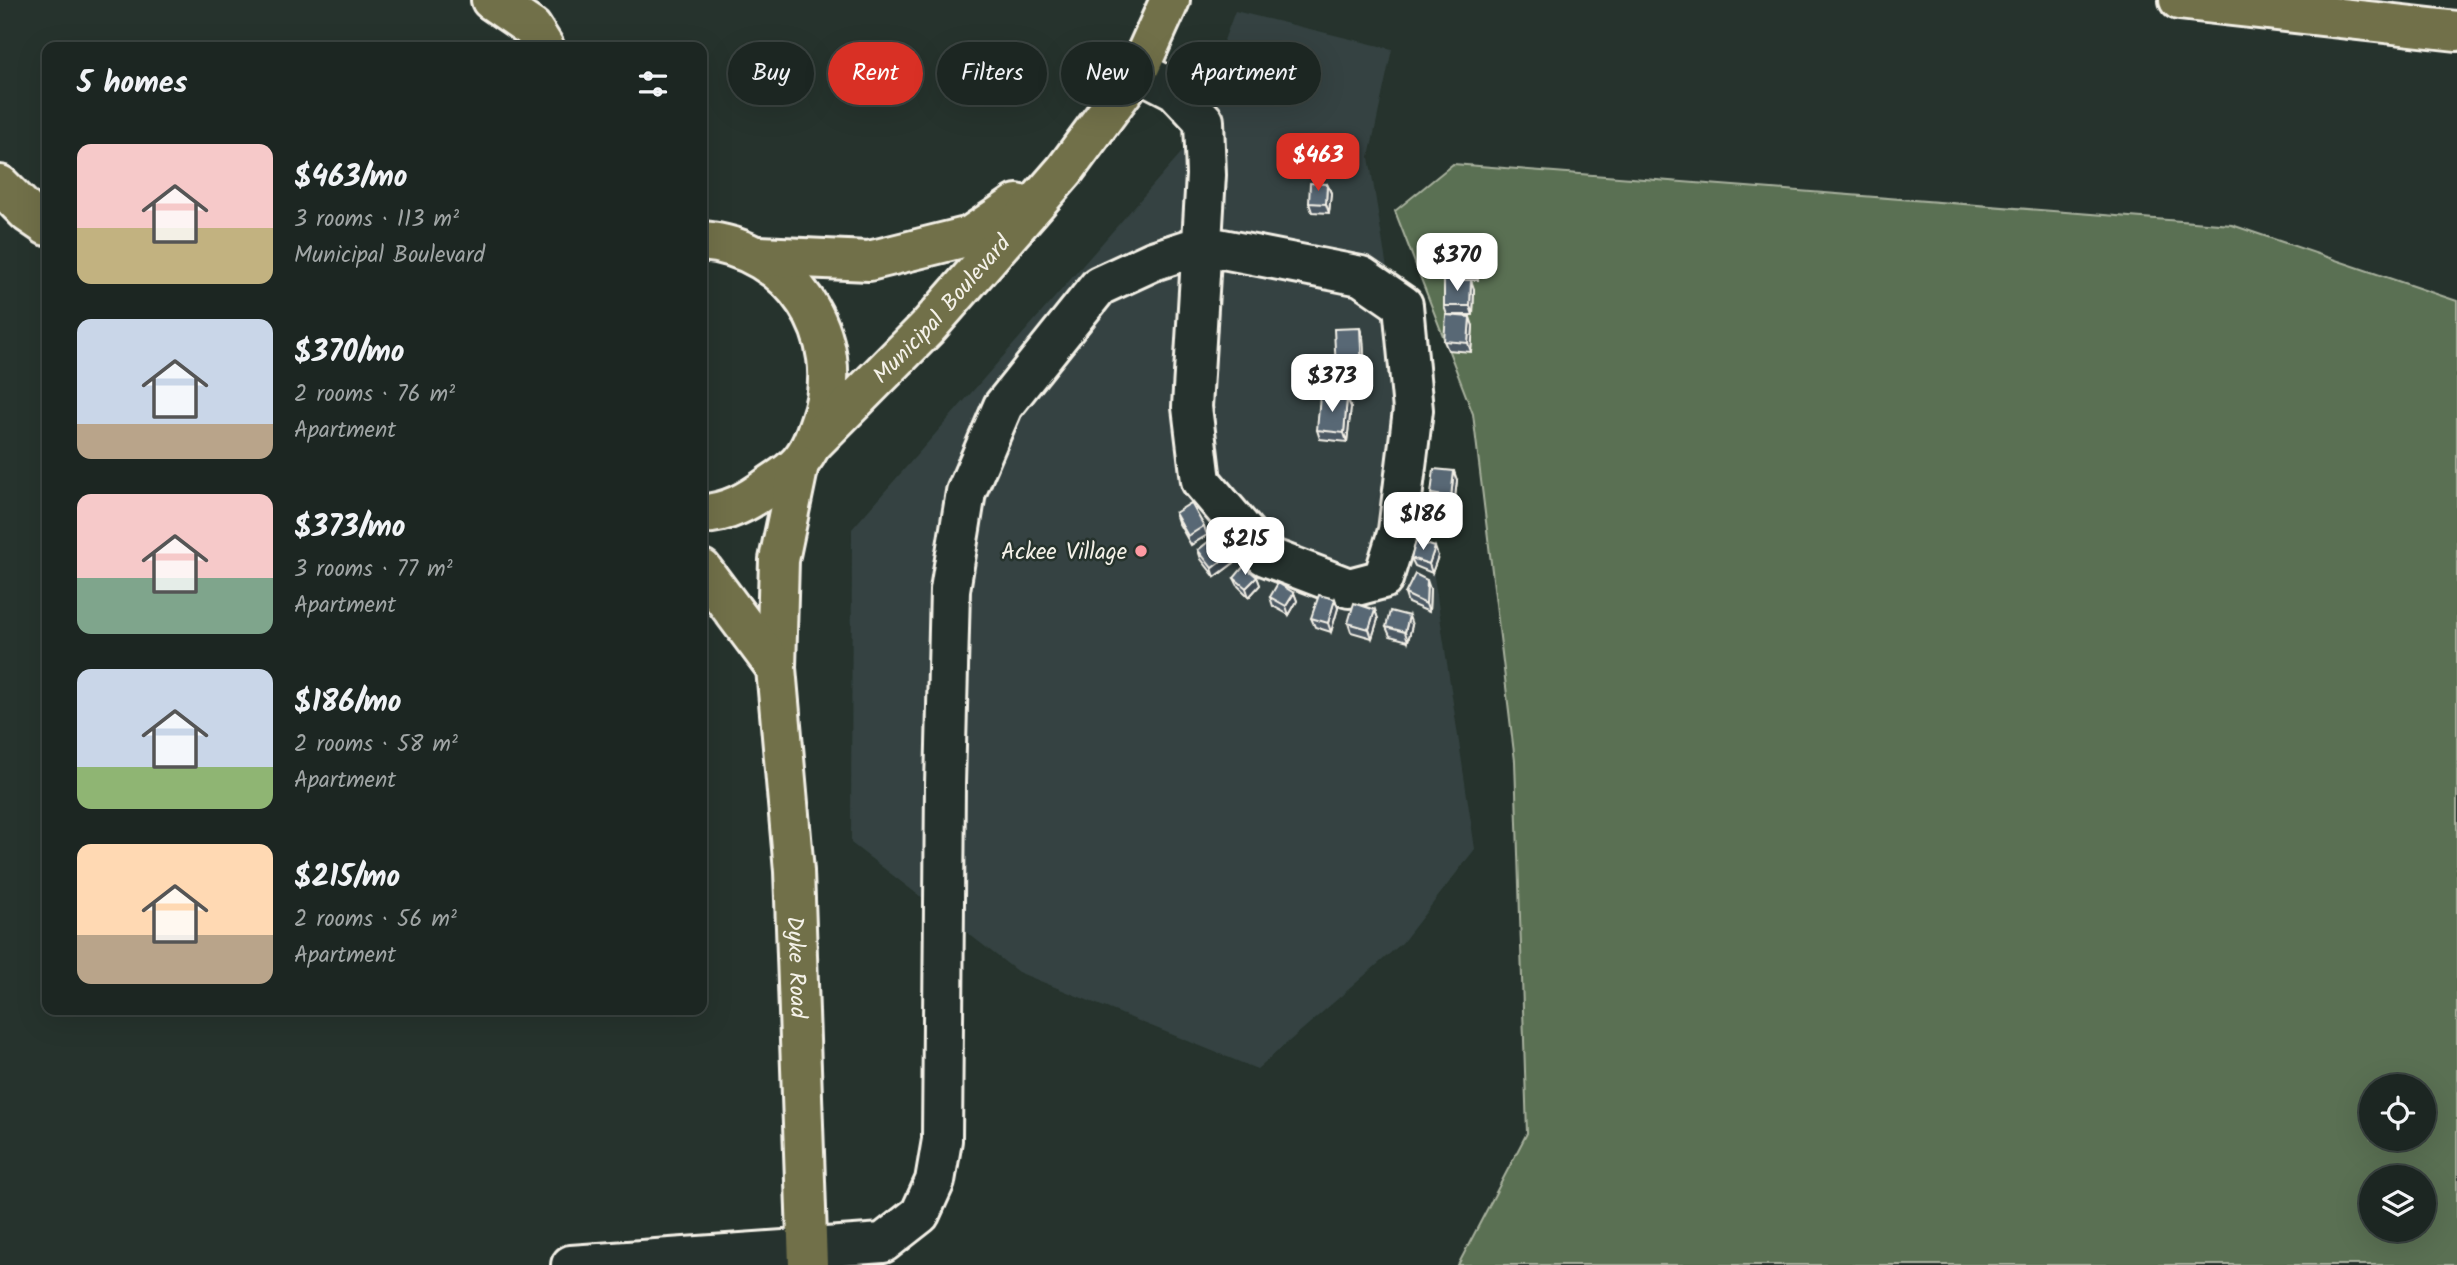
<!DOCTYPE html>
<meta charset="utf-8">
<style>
body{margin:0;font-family:Kalam,sans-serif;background:#252e2a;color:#f1f3f6;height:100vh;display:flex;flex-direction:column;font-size:26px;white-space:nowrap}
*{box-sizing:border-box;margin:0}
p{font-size:23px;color:#a0a5a5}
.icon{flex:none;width:38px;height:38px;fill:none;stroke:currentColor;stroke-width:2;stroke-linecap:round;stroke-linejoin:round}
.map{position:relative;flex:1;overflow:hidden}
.sheet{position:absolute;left:42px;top:42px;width:665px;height:973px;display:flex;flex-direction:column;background:#1c2622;border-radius:14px;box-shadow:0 7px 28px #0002,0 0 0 2px #3a4340}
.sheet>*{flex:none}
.guide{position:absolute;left:728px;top:42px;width:665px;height:63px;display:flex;gap:14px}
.fabs{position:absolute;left:2359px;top:1074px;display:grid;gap:14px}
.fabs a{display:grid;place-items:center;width:77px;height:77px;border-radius:50%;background:#1c2622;box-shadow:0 7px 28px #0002,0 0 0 2px #3a4340;font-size:35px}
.price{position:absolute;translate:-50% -60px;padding:0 16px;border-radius:14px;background:#fff;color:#222;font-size:23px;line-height:46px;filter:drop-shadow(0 2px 4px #0008)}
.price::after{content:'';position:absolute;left:50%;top:42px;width:21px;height:16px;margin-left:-10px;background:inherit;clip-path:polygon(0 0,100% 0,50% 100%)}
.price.selected{background:#d93025;color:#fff}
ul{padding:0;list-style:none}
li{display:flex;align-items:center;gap:21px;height:175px;padding:0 35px}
li span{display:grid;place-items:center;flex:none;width:196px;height:140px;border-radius:14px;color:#555}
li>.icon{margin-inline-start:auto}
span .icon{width:84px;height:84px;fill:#fffc;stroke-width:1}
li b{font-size:30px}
h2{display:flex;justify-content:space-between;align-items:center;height:84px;padding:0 35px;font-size:30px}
.tag{padding:0 24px;border-radius:32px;background:#1c2622;box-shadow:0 7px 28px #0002,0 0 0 2px #3a4340;font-size:24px;line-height:63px}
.tag.selected{background:#d93025;color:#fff}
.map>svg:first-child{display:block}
.built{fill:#354342}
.green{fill:#5a6f52;stroke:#a7b09d;stroke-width:2;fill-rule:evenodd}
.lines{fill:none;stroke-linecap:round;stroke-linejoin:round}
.minor-casing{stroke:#f4f1e8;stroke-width:44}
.major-casing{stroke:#f4f1e8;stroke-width:44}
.highway-casing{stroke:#f4f1e8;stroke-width:44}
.minor{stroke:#26332d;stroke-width:38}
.major{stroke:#71704a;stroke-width:38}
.highway{stroke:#71704a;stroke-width:38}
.wall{fill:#4c5964;stroke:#f4f1e8;stroke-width:2}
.shaded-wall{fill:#3e4851;stroke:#f4f1e8;stroke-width:2}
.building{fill:#586774;stroke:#f4f1e8;stroke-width:2}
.poi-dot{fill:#ff9aa2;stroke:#26332d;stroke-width:2.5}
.labels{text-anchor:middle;stroke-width:5;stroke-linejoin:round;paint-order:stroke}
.street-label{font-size:23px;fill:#f4f1e8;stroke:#26332d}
.poi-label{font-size:23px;fill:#f4f1e8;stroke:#26332d;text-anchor:end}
</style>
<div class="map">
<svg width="2457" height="1265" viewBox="0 0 2457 1265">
<rect width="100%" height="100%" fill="#26332d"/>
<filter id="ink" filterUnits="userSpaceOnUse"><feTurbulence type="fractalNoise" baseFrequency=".0143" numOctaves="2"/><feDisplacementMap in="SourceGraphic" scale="14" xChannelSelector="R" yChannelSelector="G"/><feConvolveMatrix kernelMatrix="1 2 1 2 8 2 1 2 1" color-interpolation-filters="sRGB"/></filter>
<g filter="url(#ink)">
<path class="built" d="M1235 11 1392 49 1369 157 1397 331 1475 849 1402 943 1257 1069 1018 972 851 843 852 529 1182 152Z"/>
<path class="green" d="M1453 164 2232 225 2457 301V1265H1458L1527 1133 1515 761 1473 414 1395 211ZM2371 1087H2424V1139H2371ZM2371 1178H2424V1230H2371Z"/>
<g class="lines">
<g class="minor-casing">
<path id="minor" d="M571 1265 883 1243 920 1214 935 1181 942 1140 945 785 950 590 966 492 1003 406 1099 286 1153 261 1202 245 1361 276 1403 305 1413 410 1398 531 1383 579 1349 588 1265 556 1201 481 1192 407 1206 175 1204 121 1175 90 1138 71"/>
</g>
<g class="major-casing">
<g id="major">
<path d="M0 185 28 213 47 226"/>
<path d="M702 241C790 248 851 336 820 421 815 436 810 451 799 463 791 472 779 479 769 486 749 501 728 513 702 514"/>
<path d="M759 256 869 261 970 236 1017 204"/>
<path id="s1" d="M812 444 927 328 1065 170 1138 71 1170 0"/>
<path id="s2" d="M799 464 779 560 776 668 794 871 808 1265"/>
<path d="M702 569 776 668"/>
</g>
</g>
<g class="highway-casing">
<path id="highway" d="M491 0 532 28 544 47
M2179 0 2457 31"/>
</g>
<use href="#minor" class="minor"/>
<use href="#major" class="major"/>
<use href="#highway" class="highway"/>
</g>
<path class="wall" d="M1327 184 1331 193 1329 213 1312 212 1309 203Z
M1478 253V280H1455L1474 289 1473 315H1447L1444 306 1452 280 1449 271Z
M1473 326 1471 352 1448 350 1444 341Z
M1363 337 1365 378H1339L1336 370Z
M1351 407 1347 442 1320 439 1317 430Z
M1457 480 1454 506 1434 503 1431 494Z
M1175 513 1204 526 1207 535 1191 545 1178 522Z
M1438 517 1435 534 1422 531 1418 523Z
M1198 550 1235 562 1215 577 1201 559Z
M1438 556 1432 573 1415 566 1411 558Z
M1257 577 1260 585 1249 597 1238 586 1234 578Z
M1430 589 1429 612 1408 603 1405 594Z
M1294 593 1297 601 1289 615 1273 606 1270 597Z
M1335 599 1338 608 1331 632 1315 627 1311 618Z
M1375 610 1378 619 1372 638 1351 632 1348 623Z
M1412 625 1408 641 1390 636 1386 627Z"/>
<path class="shaded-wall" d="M1327 184 1331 193 1329 213 1326 204Z
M1475 245 1478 253V280L1475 271Z
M1471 280 1474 289 1473 315 1470 306Z
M1470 317 1473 326 1471 352 1468 343Z
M1360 328 1363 337 1365 378 1362 369Z
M1347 398 1351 407 1347 442 1344 433Z
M1454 471 1457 480 1454 506 1451 497Z
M1434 508 1438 517 1435 534 1432 525Z
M1435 547 1438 556 1432 573 1429 564Z
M1232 553 1235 562 1215 577 1212 568Z
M1257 577 1260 585 1249 597 1246 588Z
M1427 580 1430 589 1429 612 1426 604Z
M1294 593 1297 601 1289 615 1286 606Z
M1335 599 1338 608 1331 632 1328 623Z
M1375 610 1378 619 1372 638 1369 629Z
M1409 616 1412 625 1408 641 1405 632Z"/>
<path class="building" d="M1310 183 1327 184 1326 204 1309 203Z
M1449 245H1475V271H1449Z
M1444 280H1471L1470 306H1444Z
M1446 315 1470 317 1468 343 1444 341Z
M1360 328 1362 369 1336 370 1334 329Z
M1320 396 1347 398 1344 433 1317 430Z
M1434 469 1454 471 1451 497 1431 494Z
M1191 503 1204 526 1188 536 1175 513Z
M1421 506 1434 508 1432 525 1418 523Z
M1218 534 1232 553 1212 568 1198 550Z
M1416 541 1435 547 1429 564 1411 558Z
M1244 566 1257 577 1246 588 1234 578Z
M1415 574 1427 580 1426 604 1405 594Z
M1278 583 1294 593 1286 606 1270 597Z
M1319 595 1335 599 1328 623 1311 618Z
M1354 603 1375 610 1369 629 1348 623Z
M1390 611 1409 616 1405 632 1386 627Z"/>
</g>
<circle class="poi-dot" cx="1141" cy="551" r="7"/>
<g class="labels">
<g class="street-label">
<text dy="8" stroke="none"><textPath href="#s1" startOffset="187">Municipal Boulevard</textPath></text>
<text dy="8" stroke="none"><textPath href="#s2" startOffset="506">Dyke Road</textPath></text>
</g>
<g class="poi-label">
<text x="1127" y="559">Ackee Village</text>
</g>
</g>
</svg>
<div class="fabs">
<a><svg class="icon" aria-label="locate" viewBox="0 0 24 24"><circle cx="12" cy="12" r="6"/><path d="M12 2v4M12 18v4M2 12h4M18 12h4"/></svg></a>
<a><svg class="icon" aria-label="layers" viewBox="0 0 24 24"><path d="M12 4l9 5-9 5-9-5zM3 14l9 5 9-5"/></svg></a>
</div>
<b class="price selected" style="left:1318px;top:193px">$463</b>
<b class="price" style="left:1457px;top:293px">$370</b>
<b class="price" style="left:1332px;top:414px">$373</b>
<b class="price" style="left:1423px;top:552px">$186</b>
<b class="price" style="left:1245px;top:577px">$215</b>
<div class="guide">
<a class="tag">Buy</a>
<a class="tag selected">Rent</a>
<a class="tag">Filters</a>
<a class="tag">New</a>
<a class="tag">Apartment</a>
</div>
<section class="sheet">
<h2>5 homes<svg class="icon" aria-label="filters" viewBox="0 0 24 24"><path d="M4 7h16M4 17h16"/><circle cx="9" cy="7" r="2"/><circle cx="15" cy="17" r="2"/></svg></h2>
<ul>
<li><span style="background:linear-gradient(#f6c9c9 60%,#c2b280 0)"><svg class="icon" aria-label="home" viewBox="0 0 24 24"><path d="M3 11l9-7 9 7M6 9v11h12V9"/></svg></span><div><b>$463/mo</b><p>3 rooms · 113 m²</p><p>Municipal Boulevard</p></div></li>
<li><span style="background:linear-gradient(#c9d6e8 75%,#b9a48a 0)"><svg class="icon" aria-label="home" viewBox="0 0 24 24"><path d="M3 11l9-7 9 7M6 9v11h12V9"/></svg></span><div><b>$370/mo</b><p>2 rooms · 76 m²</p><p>Apartment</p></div></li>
<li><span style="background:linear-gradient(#f6c9c9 60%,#7fa58c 0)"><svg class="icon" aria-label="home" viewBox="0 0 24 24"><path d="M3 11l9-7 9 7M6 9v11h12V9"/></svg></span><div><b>$373/mo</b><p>3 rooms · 77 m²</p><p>Apartment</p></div></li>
<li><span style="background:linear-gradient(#c9d6e8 70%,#8fb573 0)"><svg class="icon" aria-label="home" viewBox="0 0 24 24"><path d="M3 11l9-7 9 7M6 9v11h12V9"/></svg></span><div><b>$186/mo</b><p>2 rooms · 58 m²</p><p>Apartment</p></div></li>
<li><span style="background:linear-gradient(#ffd9b3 65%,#b9a48a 0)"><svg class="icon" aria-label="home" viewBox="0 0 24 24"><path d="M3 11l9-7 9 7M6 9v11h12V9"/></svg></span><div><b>$215/mo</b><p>2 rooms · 56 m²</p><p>Apartment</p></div></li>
</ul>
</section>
</div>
